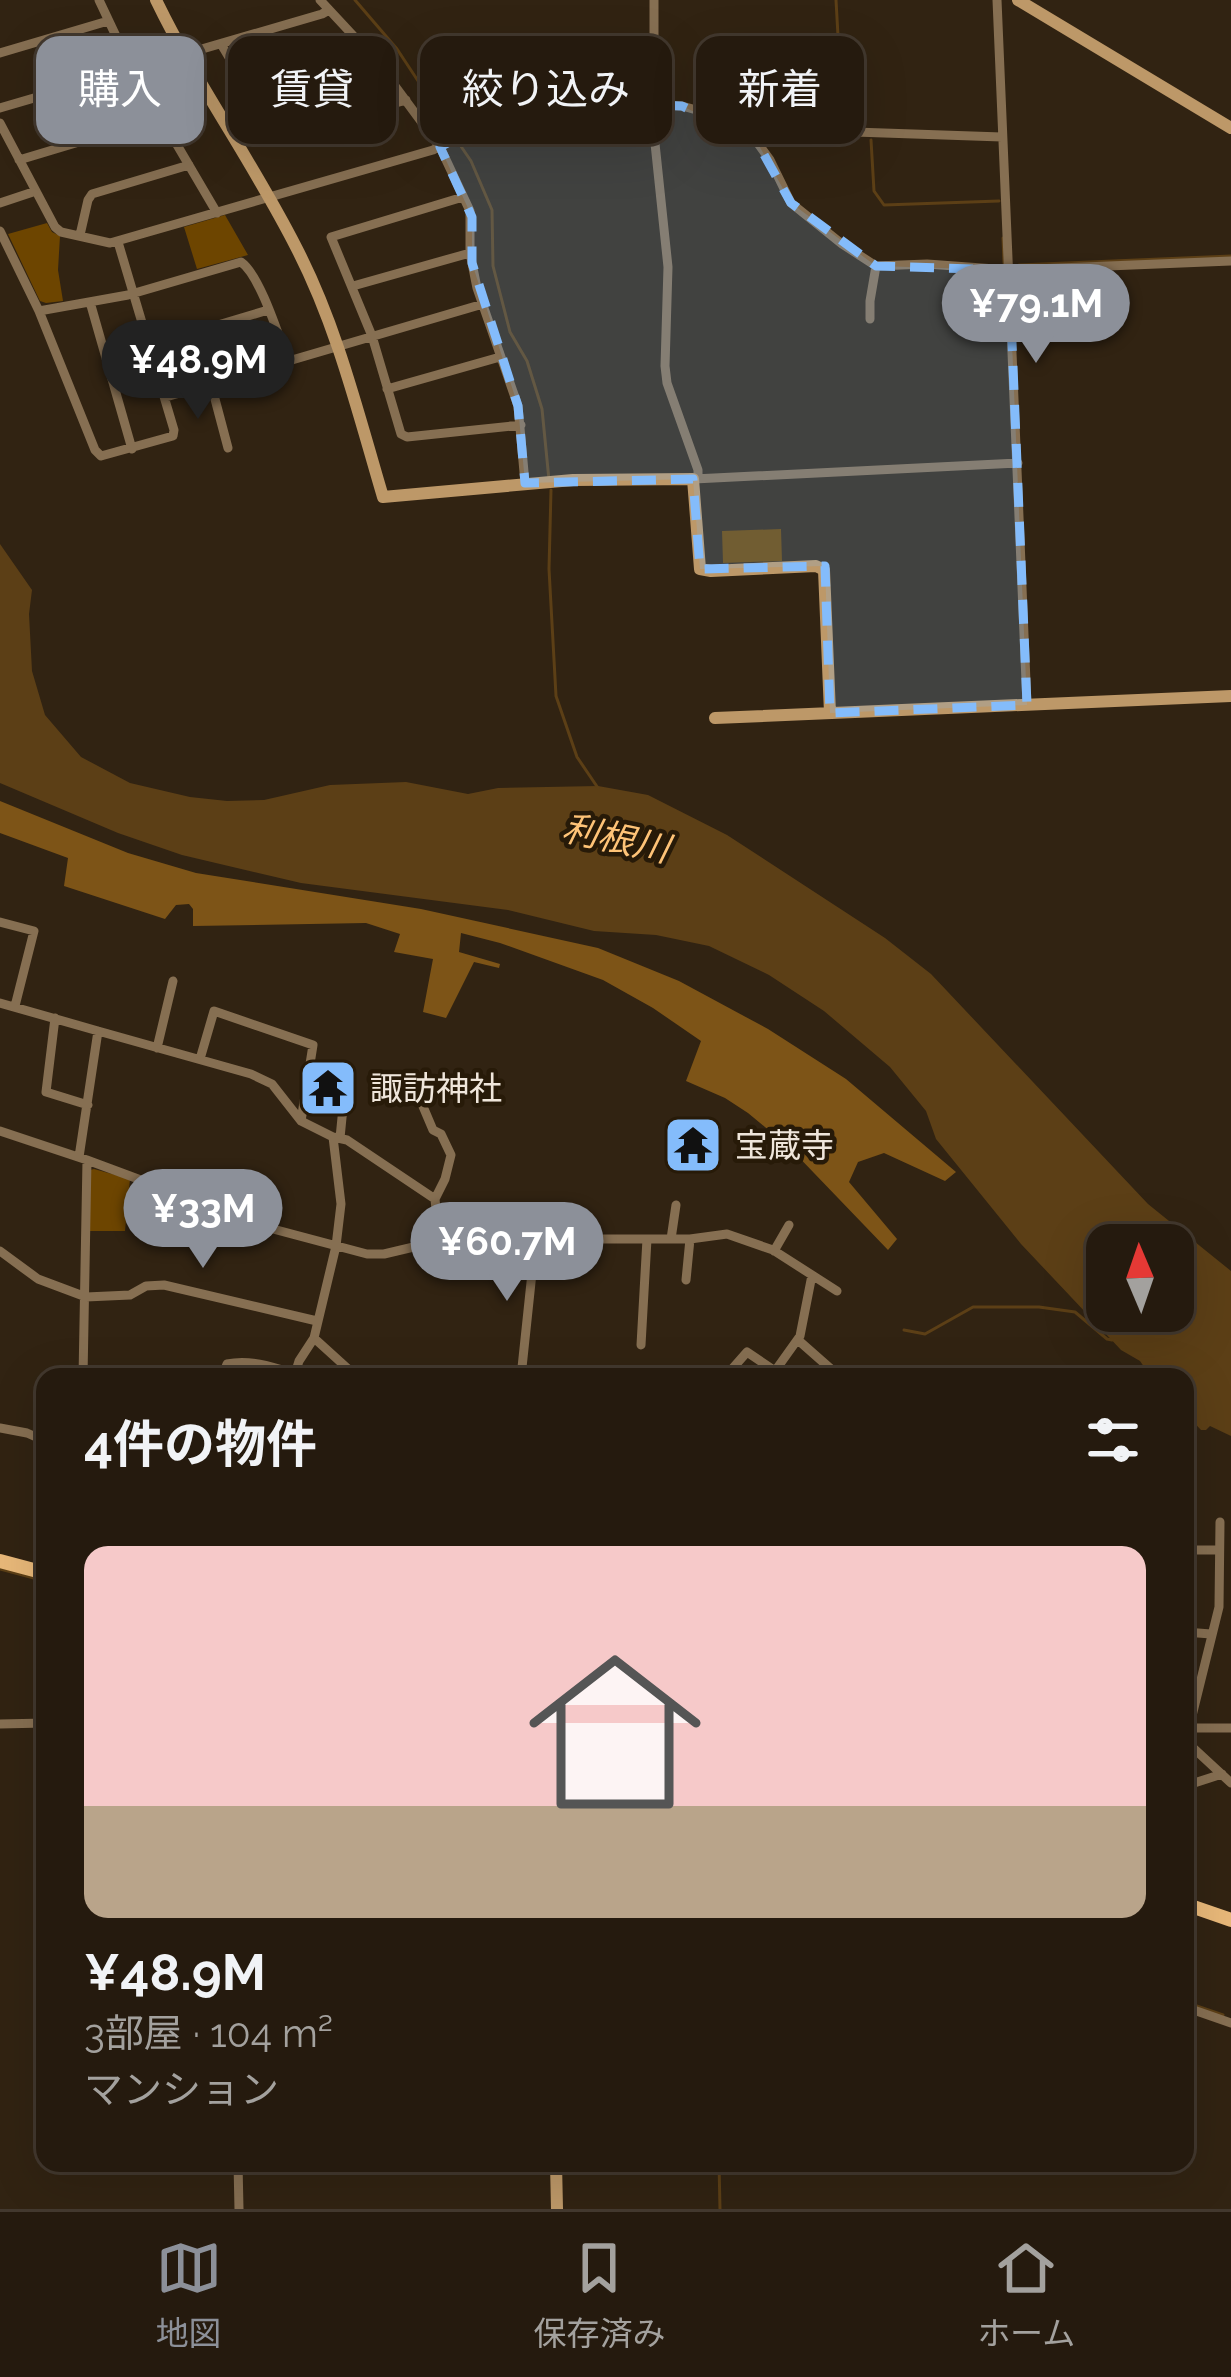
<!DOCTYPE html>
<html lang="ja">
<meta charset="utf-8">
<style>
body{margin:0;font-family:Raleway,"Noto Sans JP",sans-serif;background:#31271c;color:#f1f3f6;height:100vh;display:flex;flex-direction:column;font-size:45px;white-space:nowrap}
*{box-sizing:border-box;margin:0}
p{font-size:39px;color:#a3a19e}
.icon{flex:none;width:66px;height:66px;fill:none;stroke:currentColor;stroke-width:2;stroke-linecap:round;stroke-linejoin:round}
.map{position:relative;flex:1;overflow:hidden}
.side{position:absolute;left:36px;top:1368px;width:1158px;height:804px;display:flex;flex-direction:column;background:#251a0e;border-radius:24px;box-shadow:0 12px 48px #0002,0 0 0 3px #42382e}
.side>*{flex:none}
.top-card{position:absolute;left:36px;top:36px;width:1161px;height:108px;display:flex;gap:24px}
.needle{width:78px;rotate:358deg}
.controls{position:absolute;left:1086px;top:1224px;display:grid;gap:24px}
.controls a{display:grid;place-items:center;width:108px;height:108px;border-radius:24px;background:#251a0e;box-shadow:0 12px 48px #0002,0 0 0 3px #42382e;font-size:60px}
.price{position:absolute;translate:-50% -102px;padding:0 27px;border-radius:42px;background:#8c9099;color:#fff;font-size:39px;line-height:78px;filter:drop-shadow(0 3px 6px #0008)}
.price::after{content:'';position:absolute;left:50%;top:72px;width:36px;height:27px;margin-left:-18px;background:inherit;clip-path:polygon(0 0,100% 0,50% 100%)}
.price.selected{background:#222;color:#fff}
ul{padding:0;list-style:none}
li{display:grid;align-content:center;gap:24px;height:636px;padding:0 48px}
li span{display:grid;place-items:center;height:372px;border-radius:24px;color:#555}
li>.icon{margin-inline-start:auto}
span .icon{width:216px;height:216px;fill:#fffc;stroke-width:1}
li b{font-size:51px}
h2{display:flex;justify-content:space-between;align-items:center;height:144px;padding:0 48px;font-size:51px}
.pill{padding:0 42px;border-radius:24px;background:#251a0e;box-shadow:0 12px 48px #0002,0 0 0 3px #42382e;font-size:42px;line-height:108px}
.pill.selected{background:#8c9099;color:#fff}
.dock{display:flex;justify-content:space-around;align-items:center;height:168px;border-top:3px solid #42382e;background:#251a0e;font-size:33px;color:#a3a19e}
.dock a{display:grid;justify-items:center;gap:6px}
.dock .selected{color:#8c9099}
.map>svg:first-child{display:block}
.green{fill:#6d4500}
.forest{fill:#7d5417}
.water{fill:#5c3f16;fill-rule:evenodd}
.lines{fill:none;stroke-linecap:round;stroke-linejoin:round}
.stream{stroke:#5c3f16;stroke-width:3}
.street{stroke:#866f52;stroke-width:9}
.secondary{stroke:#bd9868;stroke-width:12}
.primary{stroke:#e8b879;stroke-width:14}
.marked{fill:#84bcfb;fill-opacity:0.2;stroke:#84bcfb;stroke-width:9;stroke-dasharray:24 15;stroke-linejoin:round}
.labels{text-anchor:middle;stroke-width:9;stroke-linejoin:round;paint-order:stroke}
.poi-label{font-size:33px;fill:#efe6db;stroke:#271a08;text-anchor:start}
.water-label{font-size:36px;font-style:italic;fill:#fec377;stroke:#271a08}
</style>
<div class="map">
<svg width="1231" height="2209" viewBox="0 0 1231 2209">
<rect width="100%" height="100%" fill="#312312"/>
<path class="green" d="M225 215 248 255 197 269 184 227Z
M47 223 52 232 60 236 58 270 63 301 46 303 40 301 8 234Z
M781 529 782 561 723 563 722 531Z
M94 1169 130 1179 125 1231H90V1170Z"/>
<path class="forest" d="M0 801 128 853 196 873 421 909 598 948 679 981 768 1029 846 1079 956 1172 945 1181 884 1153 858 1162 849 1182 897 1239 888 1250 789 1147 748 1113 725 1098 686 1081 701 1041 653 1008 603 980 500 943 461 933 459 952 500 964 499 968 474 962 446 1018 423 1012 433 959 394 952 400 934 366 923 193 926V909L189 904 176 905 165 919 64 886 68 858 0 833Z"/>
<path class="water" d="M0 544 32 590 29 614 32 671 45 715 81 757 130 783 190 797 227 801 264 800 330 785 406 782 468 794 498 788 598 786 648 795 727 835 885 938 931 974 1148 1204 1231 1271V1436L1210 1426 1206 1430H1201L1185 1413V1377H1151L1140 1361 1121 1350 1021 1244 936 1139 926 1111 890 1067 824 1011 769 975 709 946 656 935 594 931 508 910 301 883 182 855 118 833 0 783ZM1173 1245V1311H1107V1245Z"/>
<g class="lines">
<path class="stream" d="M355 0 397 49 453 134
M836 0 843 126 859 128
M871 140 874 191 884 205 999 201
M458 142 471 161 492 210 493 266 510 332 527 361 542 409 549 480
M1003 238 1004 263
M1019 265 1231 256
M551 490 549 569 556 696 577 757 598 788
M904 1330 925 1334 973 1307H1039L1075 1312 1107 1339 1112 1340
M0 1569 45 1581
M1185 2002 1223 2015
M719 2163 720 2209"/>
<path class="street" d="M99 0 132 70
M320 0 375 59 440 147 470 211V253L477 288 518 406 525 483
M654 0V134L668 267 665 366 667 383 698 470V478
M997 0 1027 705
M221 44 276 136H285L406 100
M0 53 108 21
M249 93 360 58 368 53
M0 108 322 14 329 10
M0 123 55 227 61 232 110 243 433 150 483 124 529 110 541 102 682 106 700 111 757 142 770 160 791 203 842 244 876 266 927 264 1009 270 1231 261
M757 142 763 137 825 131 1002 137
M19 160 159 118 163 121 217 213
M463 197 331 237 372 336 401 434 407 437 521 425
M0 203 36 191
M0 231 39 311 95 450 101 456 173 436 174 430 118 242
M80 235 88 200 92 194 189 165
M353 286 470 253
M90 302 132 449
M39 311 128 295 241 262C260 275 279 337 288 361
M870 319V301L876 266
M151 345 268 310
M211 384 228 448
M387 389 500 357
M166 397 483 304
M694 479 1018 463
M0 922 34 931 15 1006
M0 1003 98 1031
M55 1018 46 1092 88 1105
M157 1048 173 981
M200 1059 214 1011 313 1045 301 1121
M419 1097 433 1130 441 1134 451 1155 445 1179 435 1199 439 1241
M0 1131 87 1160 273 1229 367 1254H384L439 1241 518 1234 563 1239H690L727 1234 773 1250 837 1291
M333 1137 347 1140 435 1199
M340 1138 345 1087
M79 1157 98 1031 251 1074 272 1084 301 1121 333 1137 341 1204 336 1246 314 1338 299 1361 294 1377
M671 1239 676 1205
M0 1251 38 1279 86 1297 130 1295 146 1286 164 1285 317 1321
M774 1251 789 1225
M686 1280 690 1239
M314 1338 357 1377
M798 1340 840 1377
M641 1345 647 1239
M83 1377 87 1160
M222 1377 227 1364C250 1359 273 1367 295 1374
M521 1377 536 1235
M725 1377 747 1352 775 1371 800 1336 812 1275
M0 1428 27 1433 45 1441
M1185 1550H1219
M1185 1632 1211 1634
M0 1724 45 1723
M1185 1728H1231
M1189 1728 1219 1607 1220 1522
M1185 1735 1189 1744 1231 1783
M1185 1786 1222 1774
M1185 2007 1231 2023
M238 2163 239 2209"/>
<path class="secondary" d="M156 0C197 85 253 162 296 247 337 326 358 413 383 497L573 480 693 479 700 569 711 571 816 566 824 570 830 713
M1018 0 1231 128
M715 718 1231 696
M556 2163 557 2209"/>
<path class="primary" d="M0 1561 45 1573
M1185 1904 1231 1920"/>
</g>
<path class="marked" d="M546 101 682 106 757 142 791 203 876 266 1009 270 1027 705 830 713 825 566 700 569 693 479 525 483 518 406 472 263V217L440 147 483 124Z"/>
<defs>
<g id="temple-square" transform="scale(3)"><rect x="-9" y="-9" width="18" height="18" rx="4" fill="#84bcfb" stroke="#271a08"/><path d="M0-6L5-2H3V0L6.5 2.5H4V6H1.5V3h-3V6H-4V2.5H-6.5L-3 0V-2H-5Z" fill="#111"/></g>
</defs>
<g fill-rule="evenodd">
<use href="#temple-square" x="328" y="1088"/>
<use href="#temple-square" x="693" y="1145"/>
</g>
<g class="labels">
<g class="poi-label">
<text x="370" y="1100">諏訪神社</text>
<text x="735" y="1157">宝蔵寺</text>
</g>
<g class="water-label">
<text transform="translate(616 838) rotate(12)" y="13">利根川</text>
</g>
</g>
</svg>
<div class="controls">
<a><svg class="needle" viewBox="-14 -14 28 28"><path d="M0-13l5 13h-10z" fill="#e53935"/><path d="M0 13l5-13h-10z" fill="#a3a19e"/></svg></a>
</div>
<b class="price" style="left:1036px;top:366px">¥79.1M</b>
<b class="price selected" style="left:198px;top:422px">¥48.9M</b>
<b class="price" style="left:203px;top:1271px">¥33M</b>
<b class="price" style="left:507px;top:1304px">¥60.7M</b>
<div class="top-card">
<a class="pill selected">購入</a>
<a class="pill">賃貸</a>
<a class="pill">絞り込み</a>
<a class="pill">新着</a>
</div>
<section class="side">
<h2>4件の物件<svg class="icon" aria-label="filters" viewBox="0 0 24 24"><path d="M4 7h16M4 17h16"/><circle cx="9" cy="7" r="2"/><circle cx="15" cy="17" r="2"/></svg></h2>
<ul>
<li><span style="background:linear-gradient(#f6c9c9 70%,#b9a48a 0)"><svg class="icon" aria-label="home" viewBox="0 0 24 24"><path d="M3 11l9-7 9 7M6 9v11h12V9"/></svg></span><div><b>¥48.9M</b><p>3部屋 · 104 m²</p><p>マンション</p></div></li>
</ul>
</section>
</div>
<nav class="dock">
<a class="selected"><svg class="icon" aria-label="map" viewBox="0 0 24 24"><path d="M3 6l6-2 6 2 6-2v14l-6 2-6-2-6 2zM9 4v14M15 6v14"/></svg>地図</a>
<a><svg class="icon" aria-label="saved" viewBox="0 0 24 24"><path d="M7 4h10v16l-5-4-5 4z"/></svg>保存済み</a>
<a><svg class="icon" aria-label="home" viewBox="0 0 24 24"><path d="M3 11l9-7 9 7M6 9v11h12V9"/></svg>ホーム</a>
</nav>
